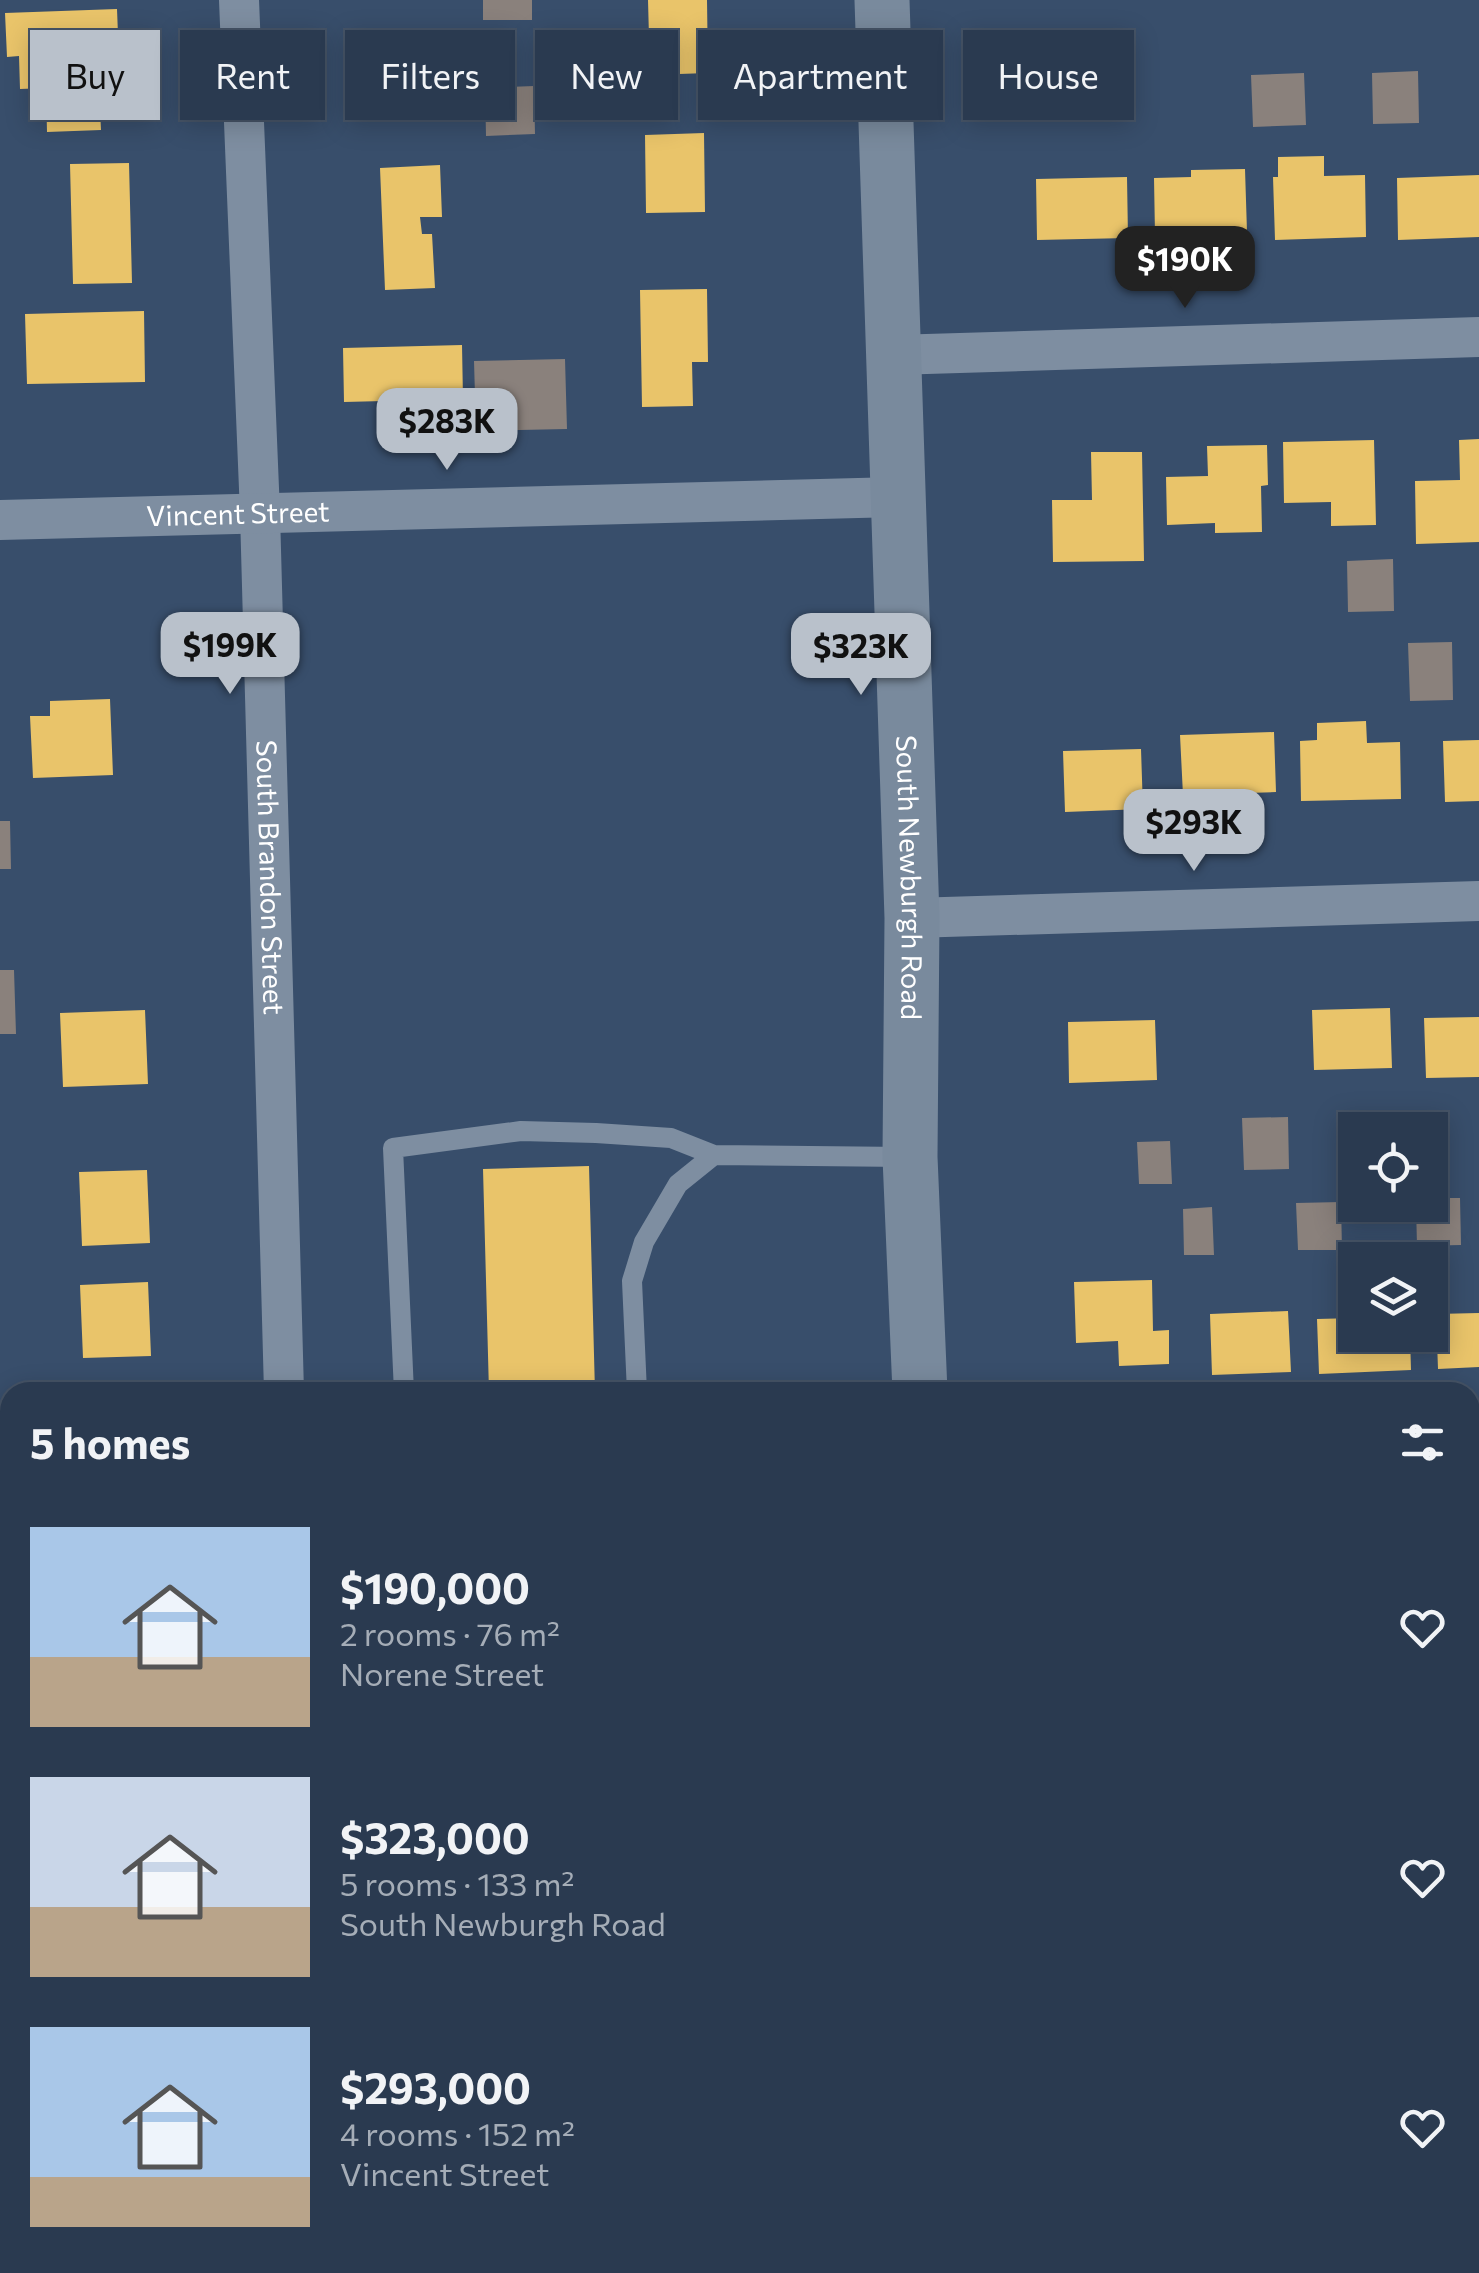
<!DOCTYPE html>
<meta charset="utf-8">
<style>
body{margin:0;font-family:Commissioner,sans-serif;background:#324157;color:#f1f3f6;height:100vh;display:flex;flex-direction:column;font-size:38px;white-space:nowrap}
*{box-sizing:border-box;margin:0}
p{font-size:32px;color:#a5adb7}
.icon{flex:none;width:55px;height:55px;fill:none;stroke:currentColor;stroke-width:2;stroke-linecap:round;stroke-linejoin:round}
.map{position:relative;flex:1;overflow:hidden}
.side{position:absolute;left:0px;top:1382px;width:1480px;height:892px;display:flex;flex-direction:column;background:#2a3a50;border-radius:30px 30px 0 0;box-shadow:0 5px 25px #0003,0 0 0 2px #465467}
.side>*{flex:none}
.banner{position:absolute;left:30px;top:30px;width:1420px;height:90px;display:flex;gap:20px}
.fabs{position:absolute;left:1338px;top:1112px;display:grid;gap:20px}
.fabs a{display:grid;place-items:center;width:110px;height:110px;border-radius:0px;background:#2a3a50;box-shadow:0 5px 25px #0003,0 0 0 2px #465467;font-size:50px}
.price{position:absolute;translate:-50% -85px;padding:0 22px;border-radius:20px;background:#b9c1cb;color:#111;font-size:32px;line-height:65px;filter:drop-shadow(0 2px 5px #0008)}
.price::after{content:'';position:absolute;left:50%;top:60px;width:30px;height:22px;margin-left:-15px;background:inherit;clip-path:polygon(0 0,100% 0,50% 100%)}
.price.current{background:#222;color:#fff}
ul{padding:0;list-style:none}
li{display:flex;align-items:center;gap:30px;height:250px;padding:0 30px}
li span{display:grid;place-items:center;flex:none;width:280px;height:200px;border-radius:0px;color:#555}
li>.icon{margin-inline-start:auto}
span .icon{width:120px;height:120px;fill:#fffc;stroke-width:1}
li b{font-size:42px}
h2{display:flex;justify-content:space-between;align-items:center;height:120px;padding:0 30px;font-size:42px}
.pill{padding:0 35px;border-radius:0px;background:#2a3a50;box-shadow:0 5px 25px #0003,0 0 0 2px #465467;font-size:35px;line-height:90px}
.pill.current{background:#b9c1cb;color:#111}
.map>svg:first-child{display:block}
.green{fill:#386197}
.homes{fill:#e9c46a}
.industry{fill:#8a817c}
.lines{fill:none;stroke-linecap:round;stroke-linejoin:round}
.lane{stroke:#7e8ea1;stroke-width:20}
.street{stroke:#7e8ea1;stroke-width:40}
.secondary{stroke:#798a9d;stroke-width:55}
.labels{text-anchor:middle;stroke-width:10;stroke-linejoin:round;paint-order:stroke}
.street-label{font-size:28px;fill:#fff;stroke:#234a80}
</style>
<div class="map">
<svg width="1479" height="2273" viewBox="0 0 1479 2273">
<rect width="100%" height="100%" fill="#384e6b"/>
<path class="green" d="M590 2265H804L803 2273H591Z"/>
<path class="homes" d="M648 0H707L708 73 650 75Z
M117 9 120 86 99 87 101 130 47 132 46 88 20 89 19 56 7 57 5 13Z
M422 33 424 109 362 111 360 35Z
M704 133 705 212 646 213 645 135Z
M1324 156V176L1365 175 1366 237 1275 240 1273 177H1278V157Z
M129 163 132 283 73 284 70 164Z
M440 165 442 217H420L422 234H432L435 288 385 290 380 168Z
M1245 169 1247 232 1155 235 1154 178 1191 177V170Z
M1479 175V237L1398 240 1397 178Z
M1127 177 1128 238 1037 240 1036 179Z
M707 289 708 362H692L693 406 642 407 640 290Z
M144 311 145 382 27 384 25 314Z
M462 345 463 399 344 402 343 348Z
M1479 439V542L1416 544 1415 481 1460 480 1459 440Z
M1374 440 1376 525 1331 526V502L1284 503 1283 442Z
M1267 445 1268 485 1261 486 1262 532 1215 533V523L1167 525 1166 477 1208 476 1207 446Z
M1091 452H1142L1144 561 1053 562 1052 500H1092Z
M110 699 113 775 33 778 30 716H50V701Z
M1366 721 1367 743 1400 742 1401 799 1301 801 1300 741 1317 740V723Z
M1274 732 1276 792 1183 795 1180 735Z
M1479 740V801L1445 802 1443 741Z
M1141 749 1143 809 1065 812 1063 751Z
M1390 1008 1392 1068 1314 1070 1312 1010Z
M145 1010 148 1084 63 1087 60 1013Z
M1479 1017V1077L1426 1078 1424 1018Z
M1155 1020 1157 1080 1069 1083 1068 1022Z
M589 1166 595 1392H489L483 1169Z
M147 1170 150 1243 82 1246 79 1172Z
M1152 1280 1153 1331 1169 1330V1364L1119 1366 1118 1341 1076 1343 1074 1282Z
M148 1282 151 1356 83 1358 80 1285Z
M1288 1311 1291 1372 1212 1375 1210 1314Z
M1479 1313V1367L1438 1369 1436 1314Z
M1355 1318V1335H1410L1411 1370 1319 1374 1317 1319Z
M1470 1602H1479V1661H1470Z
M1470 1878H1479V1975H1470Z
M1479 2176V2273H1381V2265H1470V2177Z
M118 2265H187V2273H119Z
M1178 2265H1270V2268L1178 2271Z"/>
<path class="industry" d="M483 0H532V20H483Z
M585 63H634L635 111H587Z
M1418 71 1419 123 1373 124 1372 73Z
M1304 73 1306 125 1253 127 1251 75Z
M534 86 535 134 486 136 485 88Z
M565 359 567 429 476 431 474 361Z
M1393 559 1394 611 1348 612 1347 561Z
M1452 642 1453 700 1410 701 1408 643Z
M0 821H10L11 869H0Z
M0 970H14L16 1034H0Z
M1288 1117 1289 1169 1244 1170 1242 1118Z
M1170 1141 1172 1184H1139L1137 1142Z
M1430 1198H1460L1461 1245 1417 1246 1416 1205H1430Z
M1341 1202 1342 1250H1298L1296 1203Z
M1212 1207 1214 1255H1184L1183 1209Z
M10 1853V1904L0 1905V1854Z
M0 1976H10V2026H0Z
M0 2207H10V2266H2Z"/>
<g class="lines">
<path class="lane" d="M404 1392 393 1148 521 1131 596 1133 671 1138 714 1155
M637 1392 632 1281 644 1242 678 1184 714 1155 906 1157"/>
<g class="street">
<path id="s1" d="M239 0 260 513 284 1392"/>
<path d="M893 355 1479 337"/>
<path id="s2" d="M0 520 897 497"/>
<path d="M912 918 1479 901"/>
<path d="M1470 1468H1479"/>
<path d="M1470 1817H1479"/>
<path d="M308 2265V2273"/>
</g>
<g class="secondary">
<path id="s3" d="M882 0 912 918 910 1157 920 1392"/>
<path d="M941 2265V2273"/>
</g>
</g>
<g class="labels">
<g class="street-label">
<text dy="10" stroke="none"><textPath href="#s2" startOffset="238">Vincent Street</textPath></text>
<text dy="10" stroke="none"><textPath href="#s1" startOffset="878">South Brandon Street</textPath></text>
<text dy="10" stroke="none"><textPath href="#s3" startOffset="878">South Newburgh Road</textPath></text>
</g>
</g>
</svg>
<div class="fabs">
<a><svg class="icon" aria-label="locate" viewBox="0 0 24 24"><circle cx="12" cy="12" r="6"/><path d="M12 2v4M12 18v4M2 12h4M18 12h4"/></svg></a>
<a><svg class="icon" aria-label="layers" viewBox="0 0 24 24"><path d="M12 4l9 5-9 5-9-5zM3 14l9 5 9-5"/></svg></a>
</div>
<b class="price current" style="left:1185px;top:311px">$190K</b>
<b class="price" style="left:447px;top:473px">$283K</b>
<b class="price" style="left:230px;top:697px">$199K</b>
<b class="price" style="left:861px;top:698px">$323K</b>
<b class="price" style="left:1194px;top:874px">$293K</b>
<div class="banner">
<a class="pill current">Buy</a>
<a class="pill">Rent</a>
<a class="pill">Filters</a>
<a class="pill">New</a>
<a class="pill">Apartment</a>
<a class="pill">House</a>
</div>
<section class="side">
<h2>5 homes<svg class="icon" aria-label="filters" viewBox="0 0 24 24"><path d="M4 7h16M4 17h16"/><circle cx="9" cy="7" r="2"/><circle cx="15" cy="17" r="2"/></svg></h2>
<ul>
<li><span style="background:linear-gradient(#a9c7e8 65%,#b9a48a 0)"><svg class="icon" aria-label="home" viewBox="0 0 24 24"><path d="M3 11l9-7 9 7M6 9v11h12V9"/></svg></span><div><b>$190,000</b><p>2 rooms · 76 m²</p><p>Norene Street</p></div><svg class="icon" aria-label="heart" viewBox="0 0 24 24"><path d="M12 20l-8-8c-3-5 5-10 8-4 3-6 11-1 8 4z"/></svg></li>
<li><span style="background:linear-gradient(#c9d6e8 65%,#b9a48a 0)"><svg class="icon" aria-label="home" viewBox="0 0 24 24"><path d="M3 11l9-7 9 7M6 9v11h12V9"/></svg></span><div><b>$323,000</b><p>5 rooms · 133 m²</p><p>South Newburgh Road</p></div><svg class="icon" aria-label="heart" viewBox="0 0 24 24"><path d="M12 20l-8-8c-3-5 5-10 8-4 3-6 11-1 8 4z"/></svg></li>
<li><span style="background:linear-gradient(#a9c7e8 75%,#b9a48a 0)"><svg class="icon" aria-label="home" viewBox="0 0 24 24"><path d="M3 11l9-7 9 7M6 9v11h12V9"/></svg></span><div><b>$293,000</b><p>4 rooms · 152 m²</p><p>Vincent Street</p></div><svg class="icon" aria-label="heart" viewBox="0 0 24 24"><path d="M12 20l-8-8c-3-5 5-10 8-4 3-6 11-1 8 4z"/></svg></li>
</ul>
</section>
</div>
